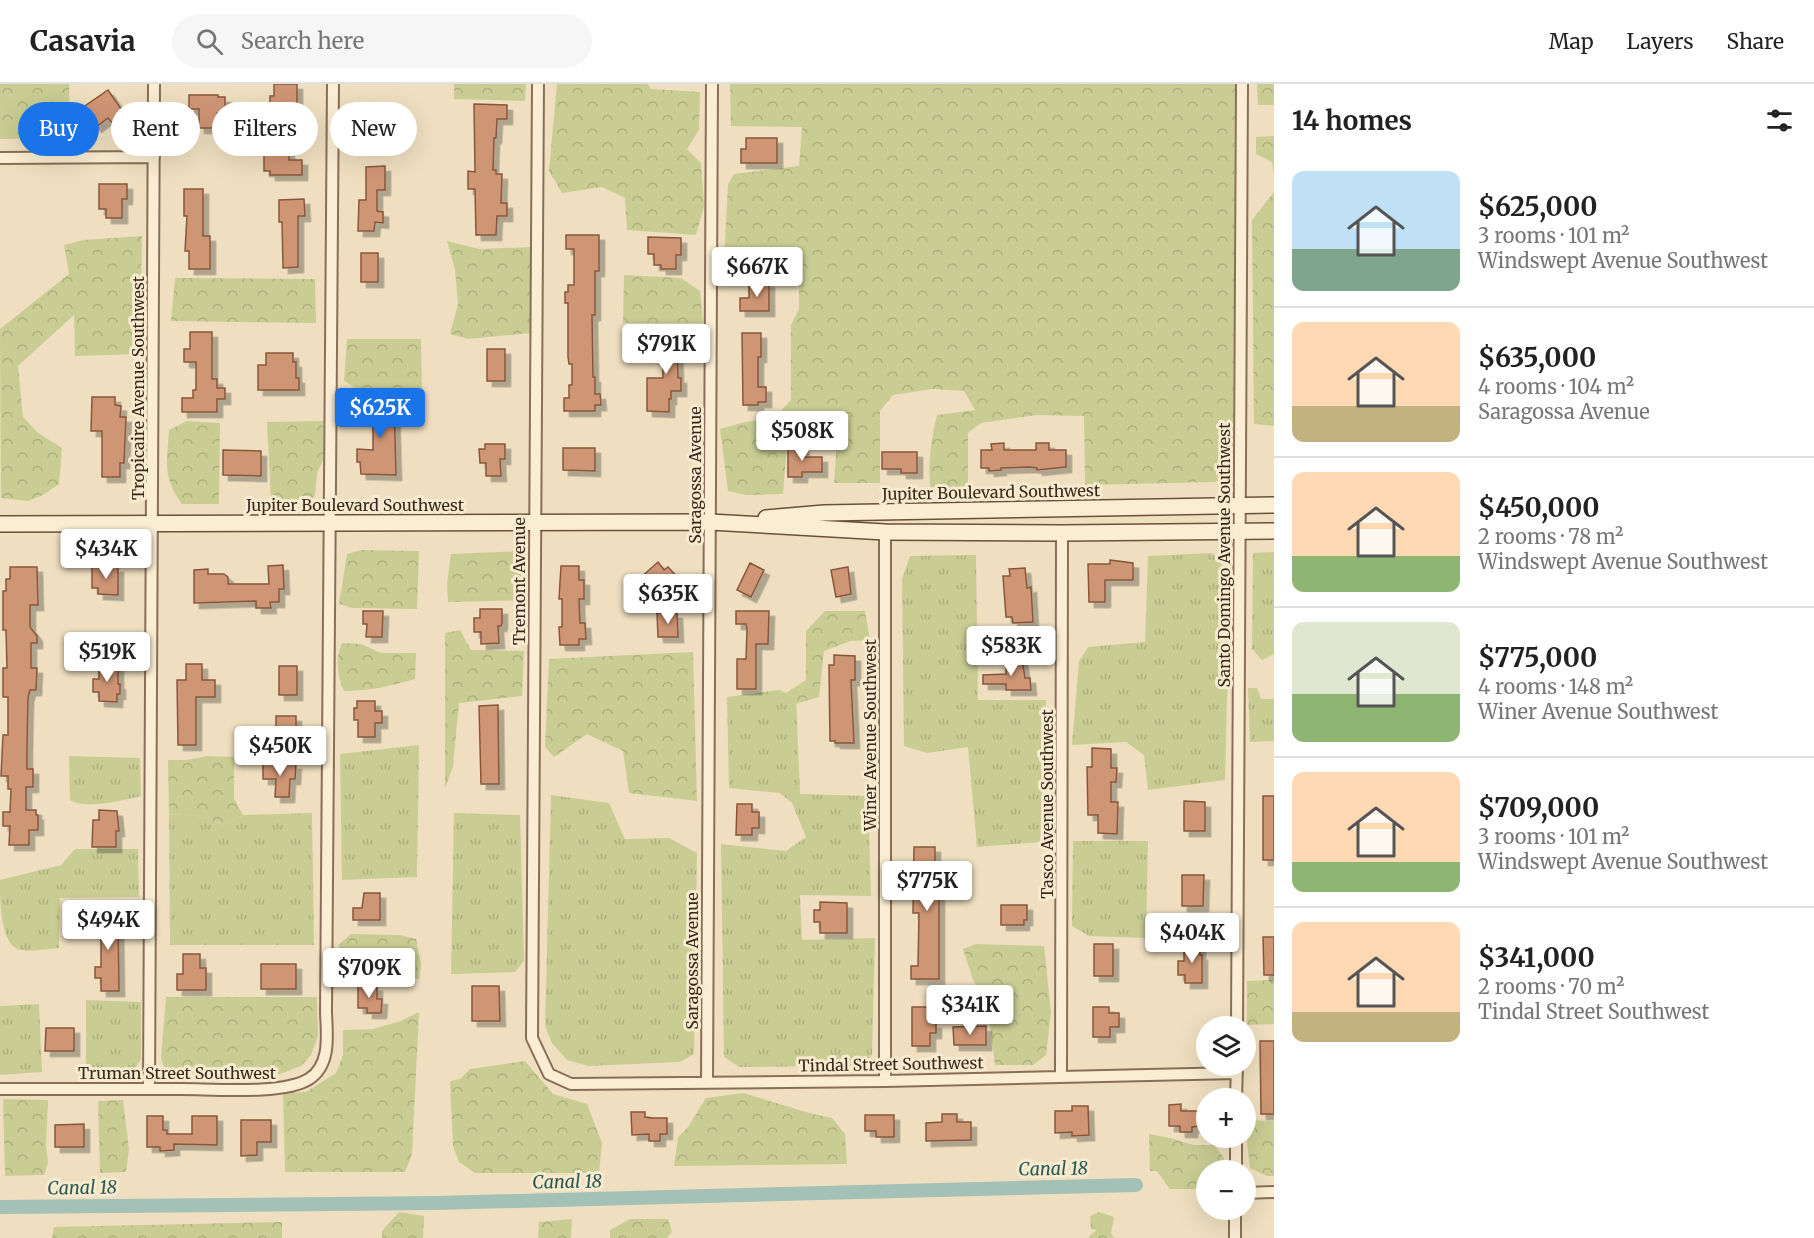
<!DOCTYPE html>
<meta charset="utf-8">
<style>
body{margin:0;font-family:Merriweather,serif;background:#f6f6f6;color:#222;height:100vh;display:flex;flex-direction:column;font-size:22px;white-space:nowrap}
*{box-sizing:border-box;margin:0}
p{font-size:20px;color:#767676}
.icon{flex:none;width:33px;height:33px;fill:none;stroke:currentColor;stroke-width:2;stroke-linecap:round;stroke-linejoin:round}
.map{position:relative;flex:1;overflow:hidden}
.details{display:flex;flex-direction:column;background:#fff;width:540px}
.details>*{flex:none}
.hud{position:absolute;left:18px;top:18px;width:570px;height:54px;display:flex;gap:12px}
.fabs{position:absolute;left:1196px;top:932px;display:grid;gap:12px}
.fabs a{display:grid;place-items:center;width:60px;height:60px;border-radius:50%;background:#fff;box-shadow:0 6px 24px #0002;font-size:30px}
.price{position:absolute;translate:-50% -51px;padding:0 14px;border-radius:6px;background:#fff;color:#222;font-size:20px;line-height:39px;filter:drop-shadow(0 2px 3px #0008)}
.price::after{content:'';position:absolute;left:50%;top:36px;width:18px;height:14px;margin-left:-9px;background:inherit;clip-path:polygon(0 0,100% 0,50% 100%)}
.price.current{background:#1a73e8;color:#fff}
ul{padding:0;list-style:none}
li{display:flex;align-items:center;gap:18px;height:150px;padding:0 18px}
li+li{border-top:2px solid #e0e0e0}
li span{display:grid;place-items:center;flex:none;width:168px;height:120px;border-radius:12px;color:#555}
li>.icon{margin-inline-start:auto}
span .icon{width:72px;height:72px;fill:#fffc;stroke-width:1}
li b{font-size:26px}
h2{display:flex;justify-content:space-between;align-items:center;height:72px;padding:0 18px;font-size:26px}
.tag{padding:0 21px;border-radius:27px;background:#fff;box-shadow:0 6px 24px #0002;font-size:21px;line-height:54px}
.tag.current{background:#1a73e8;color:#fff}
header{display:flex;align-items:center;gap:36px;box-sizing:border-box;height:84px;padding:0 30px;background:#fff;border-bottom:2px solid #e0e0e0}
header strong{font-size:28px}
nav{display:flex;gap:33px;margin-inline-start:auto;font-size:21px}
.search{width:420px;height:54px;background:#f6f6f6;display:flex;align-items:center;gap:15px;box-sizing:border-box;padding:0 21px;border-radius:33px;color:#767676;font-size:22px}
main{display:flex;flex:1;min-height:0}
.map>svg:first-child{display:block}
.grass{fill:url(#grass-tufts)}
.forest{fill:url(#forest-crowns)}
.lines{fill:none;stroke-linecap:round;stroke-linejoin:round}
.canal{stroke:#a3c1b7;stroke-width:14}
.building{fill:#cf9674;stroke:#89573c;stroke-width:1.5;filter:url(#shadow)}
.street-casing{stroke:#896f57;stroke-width:14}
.secondary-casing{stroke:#6a513a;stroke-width:18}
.street{stroke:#faedd3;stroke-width:10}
.secondary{stroke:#faedd3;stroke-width:15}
.labels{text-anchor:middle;stroke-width:6;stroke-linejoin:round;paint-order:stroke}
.street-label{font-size:16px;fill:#38281c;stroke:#f6eacf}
.water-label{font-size:18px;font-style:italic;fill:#2b5853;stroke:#f6eacf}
</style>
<header>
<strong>Casavia</strong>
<div class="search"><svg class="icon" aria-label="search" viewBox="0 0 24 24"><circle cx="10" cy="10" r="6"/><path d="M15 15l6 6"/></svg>Search here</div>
<nav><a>Map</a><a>Layers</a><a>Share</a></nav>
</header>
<main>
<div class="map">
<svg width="1274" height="1154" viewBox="0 0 1274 1154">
<defs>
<pattern id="grass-tufts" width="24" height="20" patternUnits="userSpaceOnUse" patternTransform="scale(1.5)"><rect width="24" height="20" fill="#c9cd93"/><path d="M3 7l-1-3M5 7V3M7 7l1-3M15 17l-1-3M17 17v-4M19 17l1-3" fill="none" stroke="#adb07e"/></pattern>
<pattern id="forest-crowns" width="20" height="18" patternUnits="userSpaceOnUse" patternTransform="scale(1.5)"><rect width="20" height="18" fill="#c9cd93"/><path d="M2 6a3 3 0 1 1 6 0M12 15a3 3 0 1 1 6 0" fill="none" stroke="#adb07e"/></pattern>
<filter id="shadow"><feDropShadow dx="5.5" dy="5.5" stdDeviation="0" flood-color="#0004"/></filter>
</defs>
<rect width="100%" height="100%" fill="#efdfc0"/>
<path class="grass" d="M1274 468V570L1262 576 1252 565 1253 469Z
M1212 469 1230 491 1225 696 1148 706 1144 671 1126 658 1072 661 1079 577 1088 563 1145 558 1148 472Z
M976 471 978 616H1046L1040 758 977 763 968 663 927 669 904 662 902 495 910 472Z
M1248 604H1257L1261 615H1274V657L1250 658Z
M779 606 796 613 800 710 868 712 871 812 800 811 802 856 875 854 872 971 862 982 739 983 724 973 721 760 786 767 806 753 792 719 780 709 729 704 727 613Z
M419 661 417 793 342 796 340 670Z
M69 672 140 674 141 712C124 716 85 726 70 716Z
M551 711 609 719 625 755 669 754 697 769 694 970 680 978 588 982 567 976 552 959 545 942Z
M312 729 314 861H170L169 730 198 732 224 741 243 731Z
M454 729 520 731 524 877 515 888 451 890Z
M1073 757H1148L1146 854 1089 852 1072 842Z
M75 765H138L139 813 60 814 59 864C47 865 33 868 21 866 0 863 0 817 0 796L61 781Z
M86 916 141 918V975L133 988 106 991 86 988Z
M39 920 42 988 0 991V922Z"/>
<path class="forest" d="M0 0H69L70 54 0 55Z
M454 0H526L525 17 454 15Z
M557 0H648L651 5 700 8 699 46 687 65 701 79 704 122 696 151 627 146 625 114 602 103 562 109 549 87Z
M730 0H1235L1233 389 1215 398 1085 401 1084 332 1037 331 981 339 968 349V403L931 407C927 382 931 356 937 331L975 326 964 307 932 305 893 311 880 327V399H834L838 343 809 338 788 349 783 410 746 411 728 407 720 345 741 339 775 333 791 316V241L799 225V202L784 189 740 190 724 177 728 100 734 90 799 82 802 43 731 42Z
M1257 0H1274V21H1258Z
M1274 52V89L1272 78 1256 70V53Z
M1274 108V342L1254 340 1252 136Z
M142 152 140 270 75 272 74 231 18 282 23 333 38 349 62 364 59 400 43 411 28 417 1 414 0 245 69 190 64 161 84 156Z
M447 157 479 165 531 163 530 249 468 255 450 250 458 220 455 186Z
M624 191 681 194 700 207 703 239H623Z
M175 194 315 195 316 239 171 237Z
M347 255H421L422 304 357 305 344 297Z
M187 337 220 339 219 420H182C162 393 167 378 169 346Z
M323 337V376L317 389 315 412 307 419 271 418 267 338Z
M361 466 419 467 417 525 352 524 339 520 347 470Z
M525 467 526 516 448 518 447 499 451 470Z
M825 527H865L870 556 851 557 824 567 819 613 796 620V613L786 609 806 596V547Z
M460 546 471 566 524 567 522 612 459 619 453 682 445 705V549Z
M342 559 361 560 381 569H416L415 595C391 602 369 607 344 607 337 592 335 574 342 559Z
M693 568 697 717 629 709 623 667 587 650 554 673 545 663 549 575Z
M208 672 234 673V715L243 731 224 741 198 732 169 730 168 676H186Z
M351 850 400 851 416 855 421 880 419 895 359 890 344 887 339 874V860Z
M976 860 1044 862 1051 928 1046 971 1033 981H995L988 923 973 896 963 865Z
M1274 896V940L1247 941V897Z
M166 913H317L318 952 311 971 301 982 280 990H175L164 983 161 974Z
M419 928 412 1070 405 1088H285L283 1009 306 1008 336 989 343 971V946L373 945 401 937Z
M525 977 553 1010 587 1020 602 1059 599 1089H475L459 1078 453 1062 450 997 460 995 470 985Z
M743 1009 813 1030 832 1034 845 1050 847 1080 674 1082 678 1053 688 1043 706 1014Z
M3 1015 48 1016 46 1061 48 1079 44 1091 5 1092Z
M123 1016 129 1065 126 1088 100 1089 98 1017Z
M1250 1036 1274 1037V1092H1267L1250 1084 1247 1057Z
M1149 1050 1170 1054 1194 1061H1214L1224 1074 1222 1086H1206V1105H1170L1157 1087H1150Z
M399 1128 424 1132 423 1154H382V1147Z
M1099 1128 1114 1133 1111 1149 1114 1154H1089V1152L1097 1146 1091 1145 1090 1132Z
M572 1135 571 1154H538L539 1138Z
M630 1135H668L672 1148 667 1154H610V1146Z
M282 1138V1154H52L54 1143Z"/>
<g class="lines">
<path class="canal" d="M0 1123 436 1119 1136 1101"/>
</g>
<path class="building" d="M274 0H297V25H292V46H289V76H302V91H270V87H264V71H270V12H274Z
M108 6 126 32 114 41 108 34 96 43 82 24Z
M189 11H218V13H225V29H217V44H199V25H189Z
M474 20 507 21V35H497L496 54H494L493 86H496V90H502L501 119H507V132H497L496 151H476L475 105H468V87L475 88Z
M746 54H777V79H741V65H746Z
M385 82V106H377V127L383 128V139L375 138 374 147H358L359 116H366V83Z
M99 100H127V115H122V134H106V125H99Z
M184 105H203V152H210V185H189V167H185L187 132H184Z
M304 115 305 132H298V183L283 184 282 138H279V116Z
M566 151H599V187H595V231H592L593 293H595V310H600L601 321H595V327H564V314H569V301H572V280H569L568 273V219H565V208H568V201H574V165H566Z
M648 153 681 154V171H676V185H661V181H654V170H648Z
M361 169H378V198H361Z
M749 198H769V227H740V214H749Z
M662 247H682V259H677L678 294H681V307H671V315H669V328L647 327V294H663Z
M190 248H212V295H217V304H225V315H217V328H182V314H193V306H196V278H184V265H190Z
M742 249H761V273H758V303H766V318H758V321H743Z
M487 265H505V297H487Z
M266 269H293V278H296V294H299V306H258V281H266Z
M92 313H115V321L121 322 120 333H126L124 379H120V393H102V347H91Z
M360 315H394L396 391 361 390 360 378H357V365L373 366V328H360Z
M1004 359V366H1036V359H1049V366H1066V383L1037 386V384L1030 383 1001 384V386L989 387V384H981V366H992L991 360Z
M485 360H505V375H500L501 392H486V379H480L479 365H485Z
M788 361H803V373H822V388H802V393H788Z
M563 364H595V387L563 386Z
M223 366 261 367V392L223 391Z
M882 368H917V389H901V385H882Z
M1110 476 1133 479V496H1105V518H1089L1088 480H1110Z
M658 478 664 486 668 483 679 495 676 498 678 500 658 517 639 495Z
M750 479 764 486 751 513 737 506Z
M283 481 284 505H279V518H270L271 524H256V517L194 519V486L208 485V490H224L228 493V500H269L268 482Z
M561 482H579V496H584V515H579L580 539H585L586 555H579V561H560L559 543H562V515H559Z
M10 483H37L38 521H30V543L37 552V559H31V584H37L36 606H30L28 613 27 664V685H33V703H26V726H36V731H38V746H29V761H9L10 742H3V728H10L11 705H8V692H1L3 651H8V613H3V584H7L6 546H3V507H6V495H10Z
M92 483H118V511L98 510V504H92Z
M848 483 851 510 836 513 831 486Z
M1025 484 1027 504 1031 503 1033 538 1013 539 1012 533H1006L1003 492H1010L1009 485Z
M480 525H502V539L501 542H498L499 559 481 560V548H474V534H480Z
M363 527H383L382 553H366L367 540H363Z
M736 527H769L768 560H756V605H737V575H746L747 545 746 540H736Z
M657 529H677L678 553H658Z
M834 571 855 572V596H851L854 659H835V657H830L829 581H834Z
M1022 575 1025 594H1030L1031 606H1006V600H983V591L1006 590V576Z
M186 580H202V596H215V613H196V661H178L177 596H186Z
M99 581H118V600H120V610H117V618L99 617V608H93V595H99Z
M279 582H297V611H279Z
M357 617H375V627H382V639H375V653H358V636H354V624H357Z
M498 621 499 700H481L479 622Z
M276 632H296V656H276Z
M1092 664 1111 665V684H1117L1116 698H1111V718H1118L1117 750 1098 749V731H1088L1087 683H1092Z
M263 680H296L295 695H290L289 713H275L276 695H263Z
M1263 712H1274V776H1263Z
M1184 717 1205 718V747H1184Z
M737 720H752V728H759V744H752V751H736Z
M99 726 117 727 119 747H116V763H92L93 736H99Z
M914 763H935V779H942V790H945V801H939V895H911V882H918L919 829H913Z
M1182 791H1204L1203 822H1182Z
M364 809H380V836H353V824H362Z
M820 818 847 819V849H820V838H814V826H820Z
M1001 821H1027V836H1024V841H1001Z
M100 827H118L119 907H101V894H95V883H101V847H92V836H101Z
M1263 853H1274V891H1264Z
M1094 860H1113V892H1094Z
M1184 860H1200V871H1202V899H1185V891H1178V877H1184Z
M183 870H200V884H206V906H177V890H183Z
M261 880H296V905H261Z
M358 902H377V915H382L381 929H367V924H358Z
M472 902H499L500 937H472Z
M912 923H930V939H936V949H930V962H912Z
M1093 923H1109V929H1119V943H1110V953H1093Z
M986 942V961H954L953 943Z
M46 944H74V967H45Z
M1260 957H1274V1030H1261Z
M1181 1020V1027H1202V1042L1192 1043V1048H1180V1042H1169V1021Z
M1072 1022H1088L1089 1051 1072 1052V1048L1055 1049V1027H1072Z
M631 1028H645V1033L652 1034H667V1050H660V1057H649V1050L632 1051Z
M942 1030H957V1038H971V1056L926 1057V1039L942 1038Z
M865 1031H894V1053H876V1047H865Z
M147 1032H163V1046H167V1050H192V1032H217V1061L174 1060V1066L160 1067V1063H147Z
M241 1036H271V1058H257V1071L241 1072Z
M84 1040V1063H55V1041Z"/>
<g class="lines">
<g class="street-casing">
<path id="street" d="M538 0 532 954 549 990 571 1000 885 997 1237 989
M0 74 154 73
M885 448V997
M1237 942 1242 0
M1061 991 1062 449
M707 997 712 0
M0 1005C61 1005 122 1005 182 1005 213 1005 284 1011 309 995 331 981 327 951 326 929L333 0
M149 1005 154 0
M1236 1014 1237 981
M1236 1086V1053
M1245 1109 1274 1108
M1235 1154V1125"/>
</g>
<g class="secondary-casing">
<path id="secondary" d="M766 434 824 429 1274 421
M0 440 710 438 885 448 1062 449 1274 447"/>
</g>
<use href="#street" class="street"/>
<use href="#secondary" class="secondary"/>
</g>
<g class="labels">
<g class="street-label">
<text transform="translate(138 304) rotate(-90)" y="6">Tropicaire Avenue Southwest</text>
<text transform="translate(695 391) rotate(-90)" y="6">Saragossa Avenue</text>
<text transform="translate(991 408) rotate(-1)" y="6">Jupiter Boulevard Southwest</text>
<text x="355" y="427">Jupiter Boulevard Southwest</text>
<text transform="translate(1224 471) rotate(-90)" y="6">Santo Domingo Avenue Southwest</text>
<text transform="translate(519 497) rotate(-90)" y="6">Tremont Avenue</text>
<text transform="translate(870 651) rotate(-90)" y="6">Winer Avenue Southwest</text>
<text transform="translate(1047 720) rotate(-90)" y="6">Tasco Avenue Southwest</text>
<text transform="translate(692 877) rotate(-90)" y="6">Saragossa Avenue</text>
<text transform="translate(891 980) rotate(-1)" y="6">Tindal Street Southwest</text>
<text x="177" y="995">Truman Street Southwest</text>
</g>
<g class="water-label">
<text transform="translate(1053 1085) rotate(-1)" y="6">Canal 18</text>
<text transform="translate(567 1098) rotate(-1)" y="6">Canal 18</text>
<text transform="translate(82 1104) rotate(-1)" y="6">Canal 18</text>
</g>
</g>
</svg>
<div class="fabs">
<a><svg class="icon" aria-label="layers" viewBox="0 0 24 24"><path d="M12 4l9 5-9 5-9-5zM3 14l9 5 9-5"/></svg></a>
<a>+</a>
<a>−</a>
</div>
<b class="price" style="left:757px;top:214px">$667K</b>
<b class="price" style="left:666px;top:291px">$791K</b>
<b class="price current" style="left:380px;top:355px">$625K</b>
<b class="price" style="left:802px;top:378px">$508K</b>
<b class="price" style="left:106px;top:496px">$434K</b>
<b class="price" style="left:668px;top:541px">$635K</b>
<b class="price" style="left:1011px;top:593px">$583K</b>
<b class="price" style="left:107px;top:599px">$519K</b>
<b class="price" style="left:280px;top:693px">$450K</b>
<b class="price" style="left:927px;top:828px">$775K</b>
<b class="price" style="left:108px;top:867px">$494K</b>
<b class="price" style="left:1192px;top:880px">$404K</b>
<b class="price" style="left:369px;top:915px">$709K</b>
<b class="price" style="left:970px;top:952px">$341K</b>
<div class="hud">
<a class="tag current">Buy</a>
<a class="tag">Rent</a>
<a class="tag">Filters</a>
<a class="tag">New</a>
</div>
</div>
<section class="details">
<h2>14 homes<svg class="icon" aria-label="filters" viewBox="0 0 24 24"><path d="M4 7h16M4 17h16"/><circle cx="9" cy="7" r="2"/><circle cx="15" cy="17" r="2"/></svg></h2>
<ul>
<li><span style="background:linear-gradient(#bfe0f5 65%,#7fa58c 0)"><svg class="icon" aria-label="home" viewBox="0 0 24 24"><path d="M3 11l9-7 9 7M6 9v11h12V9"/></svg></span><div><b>$625,000</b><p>3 rooms · 101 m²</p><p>Windswept Avenue Southwest</p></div></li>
<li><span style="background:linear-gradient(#ffd9b3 70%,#c2b280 0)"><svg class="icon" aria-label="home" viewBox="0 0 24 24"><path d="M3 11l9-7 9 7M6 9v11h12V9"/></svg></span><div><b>$635,000</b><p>4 rooms · 104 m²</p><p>Saragossa Avenue</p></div></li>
<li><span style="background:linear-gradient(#ffd9b3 70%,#8fb573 0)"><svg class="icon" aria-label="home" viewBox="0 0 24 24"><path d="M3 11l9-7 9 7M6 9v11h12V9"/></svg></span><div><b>$450,000</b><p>2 rooms · 78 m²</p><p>Windswept Avenue Southwest</p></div></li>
<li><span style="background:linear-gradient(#dfe7d0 60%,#8fb573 0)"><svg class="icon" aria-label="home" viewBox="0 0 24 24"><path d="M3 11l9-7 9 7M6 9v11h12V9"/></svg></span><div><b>$775,000</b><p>4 rooms · 148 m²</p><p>Winer Avenue Southwest</p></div></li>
<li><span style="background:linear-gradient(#ffd9b3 75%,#8fb573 0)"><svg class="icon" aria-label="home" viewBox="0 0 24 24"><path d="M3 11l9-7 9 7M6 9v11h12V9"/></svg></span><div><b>$709,000</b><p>3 rooms · 101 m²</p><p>Windswept Avenue Southwest</p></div></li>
<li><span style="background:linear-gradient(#ffd9b3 75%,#c2b280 0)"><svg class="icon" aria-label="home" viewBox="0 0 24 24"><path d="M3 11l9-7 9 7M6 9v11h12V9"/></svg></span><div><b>$341,000</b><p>2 rooms · 70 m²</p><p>Tindal Street Southwest</p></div></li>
</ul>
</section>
</main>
